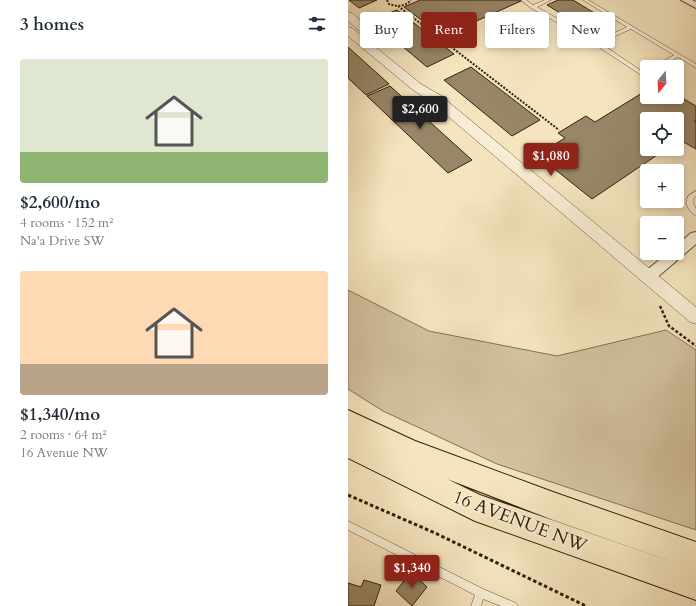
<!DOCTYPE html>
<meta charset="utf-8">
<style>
body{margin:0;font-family:Cardo,serif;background:#f2f2f3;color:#1f2937;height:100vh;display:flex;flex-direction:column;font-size:15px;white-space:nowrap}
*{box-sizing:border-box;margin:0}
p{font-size:13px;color:#747a83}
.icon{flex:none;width:22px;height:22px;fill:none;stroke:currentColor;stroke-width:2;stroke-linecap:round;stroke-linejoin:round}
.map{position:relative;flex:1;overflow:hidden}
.side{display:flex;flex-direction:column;background:#fff;width:348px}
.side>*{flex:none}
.top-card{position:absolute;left:12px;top:12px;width:276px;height:36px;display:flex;gap:8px}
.needle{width:26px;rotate:198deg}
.controls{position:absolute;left:292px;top:60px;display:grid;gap:8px}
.controls a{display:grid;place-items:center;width:44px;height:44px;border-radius:4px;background:#fff;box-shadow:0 2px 6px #0003;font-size:20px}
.price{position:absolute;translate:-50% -34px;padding:0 9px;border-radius:4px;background:#8f2418;color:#fff;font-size:13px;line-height:26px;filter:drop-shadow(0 1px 2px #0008)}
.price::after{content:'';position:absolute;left:50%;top:24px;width:12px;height:9px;margin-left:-6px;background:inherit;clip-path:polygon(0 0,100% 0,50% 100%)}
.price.selected{background:#222;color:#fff}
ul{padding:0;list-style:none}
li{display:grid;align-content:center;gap:8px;height:212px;padding:0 20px}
li span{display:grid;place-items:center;height:124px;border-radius:4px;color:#555}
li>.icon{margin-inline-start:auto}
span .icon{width:72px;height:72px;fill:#fffc;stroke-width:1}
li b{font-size:17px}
h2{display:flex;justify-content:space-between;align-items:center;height:48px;padding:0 20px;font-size:17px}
.tag{padding:0 14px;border-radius:4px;background:#fff;box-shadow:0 2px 6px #0003;font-size:14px;line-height:36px}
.tag.selected{background:#8f2418;color:#fff}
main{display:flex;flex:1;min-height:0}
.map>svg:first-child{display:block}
.green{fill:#d4c3a0;stroke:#837155}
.building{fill:#978668;stroke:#321f0a}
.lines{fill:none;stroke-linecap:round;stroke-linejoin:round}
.service-casing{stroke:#635037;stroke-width:1}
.minor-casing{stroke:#635037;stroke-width:2}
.tertiary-casing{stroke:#635037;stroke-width:1}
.motorway-casing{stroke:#321f0a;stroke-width:2}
.path-far2{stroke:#321f0a;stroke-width:2;stroke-dasharray:2 1.5;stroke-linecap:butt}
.path-far1{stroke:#321f0a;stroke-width:2.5;stroke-dasharray:3 2;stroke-linecap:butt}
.path{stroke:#321f0a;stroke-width:3;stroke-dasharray:3.5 2.5;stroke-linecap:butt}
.service{fill:#f8eed5;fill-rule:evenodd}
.minor{fill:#f8eed5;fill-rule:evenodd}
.tertiary{fill:#f8eed5;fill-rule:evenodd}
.motorway{fill:#f5e5bf;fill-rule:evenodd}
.labels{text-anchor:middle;stroke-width:3;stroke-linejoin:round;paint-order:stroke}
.near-street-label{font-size:18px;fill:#321f0a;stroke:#f8eed5}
</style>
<main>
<section class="side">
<h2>3 homes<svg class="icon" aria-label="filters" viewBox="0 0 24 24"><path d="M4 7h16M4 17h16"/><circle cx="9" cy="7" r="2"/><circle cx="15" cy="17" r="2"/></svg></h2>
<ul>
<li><span style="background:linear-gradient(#dfe7d0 75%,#8fb573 0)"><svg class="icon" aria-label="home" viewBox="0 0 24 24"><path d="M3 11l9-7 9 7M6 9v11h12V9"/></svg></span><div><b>$2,600/mo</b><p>4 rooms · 152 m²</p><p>Na'a Drive SW</p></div></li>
<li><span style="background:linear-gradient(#ffd9b3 75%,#b9a48a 0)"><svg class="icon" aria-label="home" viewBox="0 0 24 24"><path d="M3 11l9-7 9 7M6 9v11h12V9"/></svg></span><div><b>$1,340/mo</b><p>2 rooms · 64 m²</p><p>16 Avenue NW</p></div></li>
</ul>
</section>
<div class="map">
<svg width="348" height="606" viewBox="0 0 348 606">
<rect width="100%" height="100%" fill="#f5e5bf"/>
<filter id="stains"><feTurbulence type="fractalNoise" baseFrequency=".005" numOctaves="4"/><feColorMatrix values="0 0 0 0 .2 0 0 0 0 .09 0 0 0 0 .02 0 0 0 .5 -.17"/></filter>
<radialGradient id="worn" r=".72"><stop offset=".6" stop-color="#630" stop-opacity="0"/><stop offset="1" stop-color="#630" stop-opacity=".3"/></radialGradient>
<path class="green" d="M0 290 81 331 209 356 318 330 348 350V530L149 464 35 411 0 389Z"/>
<path class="building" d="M1 0H29L11 8Z
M72 0H172L173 1 95 36 56 7Z
M210 0H225L266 25 247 34 199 5Z
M49 10 88 40 106 54 79 67 23 20Z
M0 47 41 84 18 95 0 78Z
M123 67 192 120 164 136 96 80Z
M42 86 124 160 100 173 19 96Z
M299 90V97H329V95L348 106V120L346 121 348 122V149L332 140 329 141V119H299V149H318L244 199 189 155 217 138 210 133 238 116 247 122Z
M63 572 79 587 64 606 48 591Z
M16 580 33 585 26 606H0V583L13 587Z"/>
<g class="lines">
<g class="service-casing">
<path id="service" d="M173 0H178L185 5 197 0H203L189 7 249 41 279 27 235 0H240L348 64V68L330 57 312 67H305L326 55 283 29 252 43 295 72 299 70V74L293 75 240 40 183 8Z
M348 191V196C342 201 346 203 348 209 348 210 348 215 348 215 343 214 340 208 338 203L340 196Z
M0 521 135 589 168 603 170 606H153L135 599 133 606H123L127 595 0 530Z"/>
</g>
<g class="minor-casing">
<path id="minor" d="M333 0H344L348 2V8Z
M348 232V244L305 281 300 283 295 281 293 277 295 273 320 253H329V245L343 233Z"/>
</g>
<g class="tertiary-casing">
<path id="tertiary" d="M0 12 4 13 26 32 28 34 26 36H18L0 21Z
M0 27 4 28 73 84 92 95 348 307V324L342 322 82 101 65 90 0 36Z"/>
</g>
<g class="motorway-casing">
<path id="motorway" d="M0 410 67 441 205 492 348 542V570L205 520 99 479 132 495 348 570V600L127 521 0 458Z"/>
</g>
<path class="path-far2" d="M39 0 41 4C49 7 57 7 63 0
M50 6 211 130"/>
<path class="path-far1" d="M312 306 321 326 348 346"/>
<path class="path" d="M0 495 87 533 238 606"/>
<use href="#service" class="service"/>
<use href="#minor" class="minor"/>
<use href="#tertiary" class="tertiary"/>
<use href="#motorway" class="motorway"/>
</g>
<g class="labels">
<g class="near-street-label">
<text transform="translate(172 521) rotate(21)" y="6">16 AVENUE NW</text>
</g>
</g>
<rect width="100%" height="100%" filter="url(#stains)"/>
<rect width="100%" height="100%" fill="url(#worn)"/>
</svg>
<div class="controls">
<a><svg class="needle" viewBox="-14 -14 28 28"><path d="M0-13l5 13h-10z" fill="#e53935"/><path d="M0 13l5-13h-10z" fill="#747a83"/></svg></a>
<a><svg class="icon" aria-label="locate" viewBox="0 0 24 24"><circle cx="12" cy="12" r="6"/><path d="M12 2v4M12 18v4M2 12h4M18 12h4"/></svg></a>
<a>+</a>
<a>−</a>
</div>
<b class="price selected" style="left:72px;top:130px">$2,600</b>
<b class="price" style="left:203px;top:177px">$1,080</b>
<b class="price" style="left:64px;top:589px">$1,340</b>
<div class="top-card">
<a class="tag">Buy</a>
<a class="tag selected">Rent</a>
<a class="tag">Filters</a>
<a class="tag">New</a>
</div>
</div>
</main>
